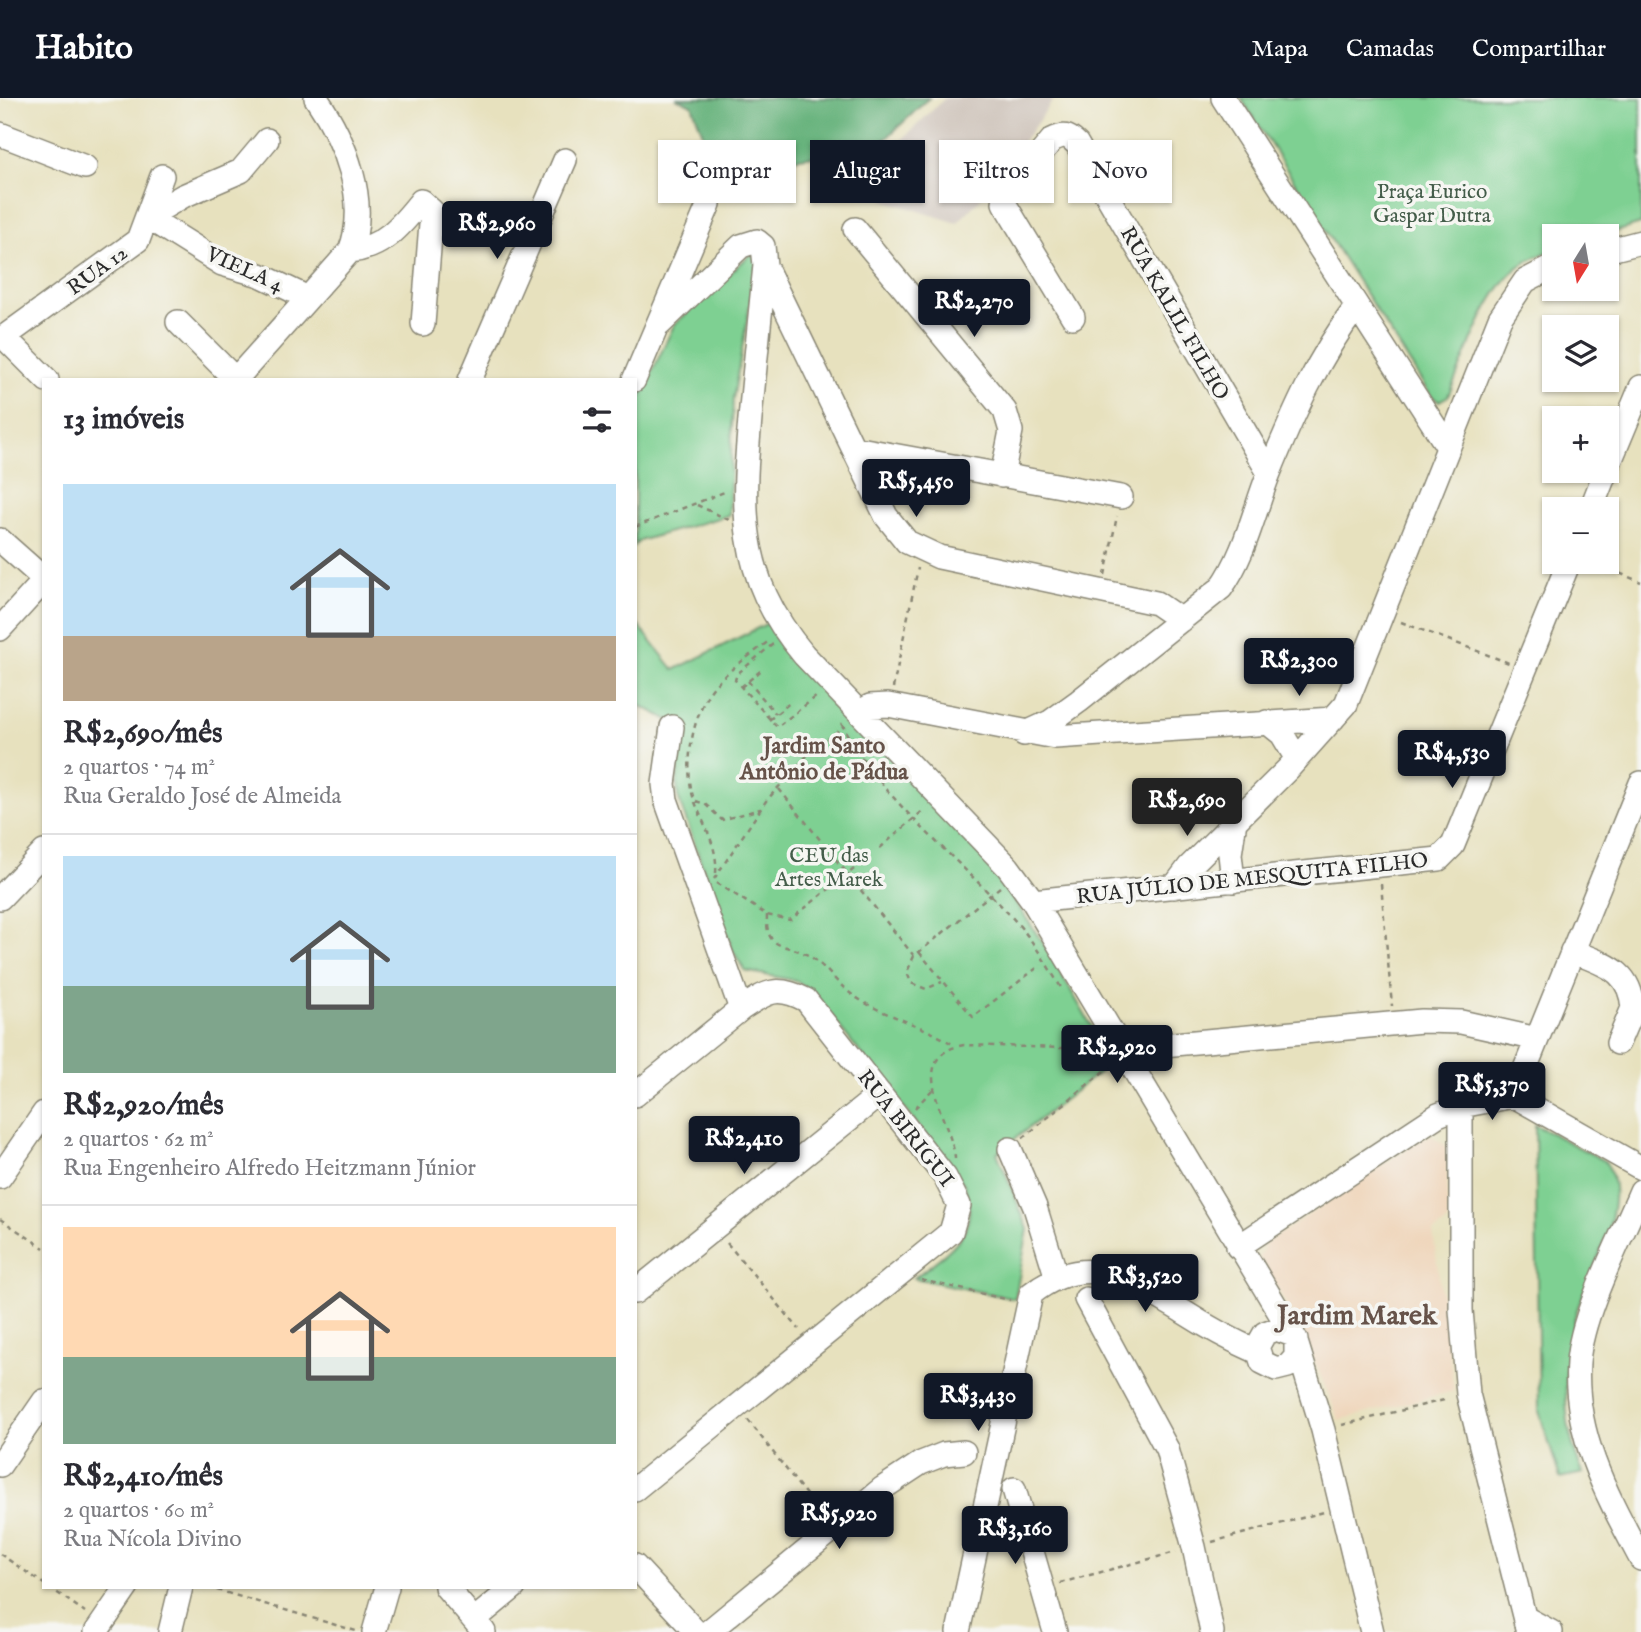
<!DOCTYPE html>
<html lang="pt">
<meta charset="utf-8">
<style>
body{margin:0;font-family:"IM FELL English",serif;background:#f7f7f7;color:#2b2b33;height:100vh;display:flex;flex-direction:column;font-size:26px;white-space:nowrap}
*{box-sizing:border-box;margin:0}
p{font-size:23px;color:#7c7c81}
.icon{flex:none;width:38px;height:38px;fill:none;stroke:currentColor;stroke-width:2;stroke-linecap:round;stroke-linejoin:round}
.map{position:relative;flex:1;overflow:hidden}
.sheet{position:absolute;left:42px;top:280px;width:595px;height:1211px;display:flex;flex-direction:column;background:#fff;border-radius:0px;box-shadow:0 2px 5px #0004}
.sheet>*{flex:none}
.hud{position:absolute;left:658px;top:42px;width:665px;height:63px;display:flex;gap:14px}
.needle{width:46px;rotate:191deg}
.controls{position:absolute;left:1542px;top:126px;display:grid;gap:14px}
.controls a{display:grid;place-items:center;width:77px;height:77px;border-radius:0px;background:#fff;box-shadow:0 2px 5px #0004;font-size:35px}
.price{position:absolute;translate:-50% -60px;padding:0 16px;border-radius:7px;background:#111827;color:#fff;font-size:23px;line-height:46px;filter:drop-shadow(0 2px 4px #0008)}
.price::after{content:'';position:absolute;left:50%;top:42px;width:21px;height:16px;margin-left:-10px;background:inherit;clip-path:polygon(0 0,100% 0,50% 100%)}
.price.active{background:#222;color:#fff}
ul{padding:0;list-style:none}
li{display:grid;align-content:center;gap:14px;height:371px;padding:0 21px}
li+li{border-top:2px solid #e1e1e2}
li span{display:grid;place-items:center;height:217px;border-radius:0px;color:#555}
li>.icon{margin-inline-start:auto}
span .icon{width:126px;height:126px;fill:#fffc;stroke-width:1}
li b{font-size:30px}
h2{display:flex;justify-content:space-between;align-items:center;height:84px;padding:0 21px;font-size:30px}
.tag{padding:0 24px;border-radius:0px;background:#fff;box-shadow:0 2px 5px #0004;font-size:24px;line-height:63px}
.tag.active{background:#111827;color:#fff}
header{display:flex;align-items:center;gap:42px;box-sizing:border-box;height:98px;padding:0 35px;background:#111827;color:#fff}
header strong{font-size:33px}
nav{display:flex;gap:38px;margin-inline-start:auto;font-size:24px}
.map>svg:first-child{display:block}
.built{fill:#efd6bb}
.industrial{fill:#cdc2b9}
.green{fill:#7ed092;stroke:#547e5e;stroke-width:2}
.forest{fill:#66b27c;stroke:#486e54;stroke-width:2}
.lines{fill:none;stroke-linecap:round;stroke-linejoin:round}
.minor-casing{stroke:#898674;stroke-width:26}
.path{stroke:#898674;stroke-width:2.5;stroke-dasharray:5 5;stroke-linecap:butt}
.minor{stroke:#fff;stroke-width:23}
.labels{text-anchor:middle;stroke-width:7;stroke-linejoin:round;paint-order:stroke}
.park-label{font-size:21px;fill:#445d4a;stroke:#f6f6f2}
.street-label{font-size:21px;fill:#2b2b2b;stroke:#f6f6f2}
.neighbourhood-label{font-size:23px;font-weight:bold;fill:#66534a;stroke:#f6f6f2}
.district-label{font-size:28px;font-weight:bold;fill:#66534a;stroke:#f6f6f2}
</style>
<header>
<strong>Habito</strong>
<nav><a>Mapa</a><a>Camadas</a><a>Compartilhar</a></nav>
</header>
<div class="map">
<svg width="1641" height="1534" viewBox="0 0 1641 1534">
<rect width="100%" height="100%" fill="#f6f6f2"/>
<filter id="ink" filterUnits="userSpaceOnUse"><feTurbulence type="fractalNoise" baseFrequency=".0143" numOctaves="2"/><feDisplacementMap in="SourceGraphic" scale="14" xChannelSelector="R" yChannelSelector="G"/><feConvolveMatrix kernelMatrix="1 2 1 2 8 2 1 2 1" color-interpolation-filters="sRGB"/></filter>
<filter id="wash" filterUnits="userSpaceOnUse"><feTurbulence type="fractalNoise" baseFrequency=".00686" numOctaves="4" result="noise"/><feDisplacementMap in="SourceGraphic" scale="28" xChannelSelector="R" yChannelSelector="G"/><feGaussianBlur stdDeviation="1.57" result="paint"/><feColorMatrix in="noise" values="0 0 0 0 0 0 0 0 0 0 0 0 0 0 0 0 0 1.4 0 .05"/><feComposite in="paint" operator="in"/></filter>
<g filter="url(#wash)">
<rect width="100%" height="100%" fill="#e7e1be"/>
<path class="built" d="M1432 1038 1447 1049 1448 1124 1433 1134 1454 1293 1339 1322 1302 1233 1259 1159 1265 1146 1420 1042Z"/>
<path class="industrial" d="M945 0H1055L986 95 957 125 884 102 883 60Z"/>
<path class="green" d="M1241 0H1641V126L1601 138H1554V152C1540 157 1526 162 1515 172 1485 199 1465 261 1448 298L1439 303 1431 298Z
M752 155 757 166 733 301 729 417 639 443 635 447V311L674 227Z
M635 523 674 572 768 525 992 770 1047 851 1112 964 997 1055 1028 1131 1015 1201 914 1180C948 1153 983 1135 964 1086L813 895 797 883 745 873 732 851 678 699C674 675 684 653 683 629L635 605Z
M1535 1027 1605 1063C1635 1106 1585 1178 1574 1222 1563 1272 1561 1328 1583 1375L1560 1380 1539 1313Z"/>
<path class="forest" d="M676 0H929L876 50 753 66 709 52 692 7Z"/>
</g>
<g filter="url(#ink)">
<g class="lines">
<g class="minor-casing">
<path id="minor" d="M1223 0 1448 349
M0 36 85 69
M267 42 241 73 183 98 147 119 222 166 260 177 308 200
M855 131 1005 313 1011 333 1002 378
M350 153C383 150 401 128 421 103L432 113 423 226
M1606 153 1641 144
M765 168 886 418 907 444 939 459 1156 505 1181 522
M1073 219 1004 105 1005 98 1052 42C1064 36 1068 37 1077 46L1269 375
M178 224 235 281
M660 226 741 148 757 143 763 148 765 167C760 214 756 262 751 310 742 409 736 476 804 557L1008 769 1033 803 1296 1242V1259L1288 1268 1276 1271 1262 1264 1257 1249 1265 1235 1276 1231 1293 1237
M0 239H4L138 142 162 78
M4 239 47 282
M235 282 350 153C370 104 345 42 316 0
M470 282 565 62
M634 282 709 106
M854 350 1121 399
M1606 373 1641 289
M1591 411 1606 373
M0 442 44 481
M0 531 44 483
M860 614 870 608 888 607 1055 639 1333 621
M1267 624 1282 636 1297 661
M1024 636 1050 624 1079 603 1221 490C1245 457 1254 413 1269 375 1293 316 1318 259 1357 208
M1233 783 1230 756 1235 723
M1174 789 1189 769 1288 671 1346 606 1500 220 1525 183 1554 168
M0 800 44 754
M1033 803 1439 761 1453 747 1569 464
M1572 853C1605 867 1630 871 1633 910L1641 913
M1618 945 1633 910
M1120 951 1422 923 1461 924 1537 941
M635 997 741 911
M1514 998 1641 685
M1514 998 1641 1070
M1461 1008V1212L1468 1296 1528 1534
M1010 1051 1035 1109 1057 1180
M0 1079 44 1015
M1641 1093C1621 1141 1582 1213 1578 1264 1573 1337 1608 1399 1641 1461
M1238 1149 1438 1017 1461 1008 1514 998
M635 1194 880 996
M1086 1201 1167 1351 1194 1449 1212 1534
M1297 1247 1323 1332 1372 1534
M0 1367 44 1303
M635 1391 951 1134 959 1107 945 1079 806 902C777 887 768 893 741 911L666 702 664 686 672 629
M1014 1391 1055 1534
M635 1468 696 1534
M446 1489 484 1534
M1525 1520 1551 1534
M474 1522 514 1489
M96 1534 127 1489
M170 1534 181 1489
M374 1534 387 1489
M708 1534 883 1390 921 1365 944 1356 964 1354
M958 1534 1031 1196C1087 1151 1131 1182 1182 1213 1207 1229 1231 1242 1258 1254"/>
</g>
<path class="path" d="M697 407 729 422
M635 429 727 393
M1592 464 1641 484
M1105 477 1117 418
M1401 524 1509 565
M773 546 737 576 735 582 777 629 817 598
M748 583 776 616
M741 589 764 570
M893 590 918 470
M769 622 792 603
M841 625C883 706 959 759 1017 825 1035 845 1048 869 1062 891
M779 691 914 858 1000 789
M696 703 705 706 722 722 760 711
M880 750 925 711
M716 775C718 748 704 728 695 704 682 672 692 612 716 586 731 570 752 556 770 542
M714 781 766 703 813 651 845 628
M717 785 767 817 790 822 854 771
M1381 786 1392 908
M767 817C765 856 787 843 811 859 827 870 838 887 854 898 884 919 922 925 955 948
M919 854 973 919 1038 869
M914 858 907 874 911 885 926 891 942 884
M1064 950 1102 958
M915 1010 934 990
M1023 1040 1110 968
M955 1061C955 1032 900 957 964 947L1063 950 1085 929 1083 927
M0 1121 44 1150
M727 1145 799 1231
M921 1182 1010 1202
M748 1322 821 1416
M1342 1327 1448 1301
M1212 1444 1324 1414
M0 1456 44 1486
M1060 1485 1176 1454
M49 1489 85 1514
M207 1489 356 1533"/>
<use href="#minor" class="minor"/>
</g>
</g>
<g class="labels">
<g class="park-label">
<text x="1432" y="100">Praça Eurico<tspan x="1432" dy="24">Gaspar Dutra</tspan></text>
<text x="829" y="764">CEU das<tspan x="829" dy="24">Artes Marek</tspan></text>
</g>
<g class="street-label">
<text transform="translate(245 171) rotate(24)" y="7">VIELA 4</text>
<text transform="translate(97 172) rotate(-36)" y="7">RUA 12</text>
<text transform="translate(1175 215) rotate(60)" y="7">RUA KALIL FILHO</text>
<text transform="translate(1252 780) rotate(-6)" y="7">RUA JÚLIO DE MESQUITA FILHO</text>
<text transform="translate(906 1030) rotate(52)" y="7">RUA BIRIGUI</text>
</g>
<g class="neighbourhood-label">
<text x="824" y="655">Jardim Santo<tspan x="824" dy="26">Antônio de Pádua</tspan></text>
</g>
<g class="district-label">
<text x="1357" y="1226">Jardim Marek</text>
</g>
</g>
</svg>
<div class="controls">
<a><svg class="needle" viewBox="-14 -14 28 28"><path d="M0-13l5 13h-10z" fill="#e53935"/><path d="M0 13l5-13h-10z" fill="#7c7c81"/></svg></a>
<a><svg class="icon" aria-label="layers" viewBox="0 0 24 24"><path d="M12 4l9 5-9 5-9-5zM3 14l9 5 9-5"/></svg></a>
<a>+</a>
<a>−</a>
</div>
<b class="price" style="left:497px;top:163px">R$2,960</b>
<b class="price" style="left:974px;top:241px">R$2,270</b>
<b class="price" style="left:916px;top:421px">R$5,450</b>
<b class="price" style="left:1299px;top:600px">R$2,300</b>
<b class="price" style="left:1452px;top:692px">R$4,530</b>
<b class="price active" style="left:1187px;top:740px">R$2,690</b>
<b class="price" style="left:1117px;top:987px">R$2,920</b>
<b class="price" style="left:1492px;top:1024px">R$5,370</b>
<b class="price" style="left:744px;top:1078px">R$2,410</b>
<b class="price" style="left:1145px;top:1216px">R$3,520</b>
<b class="price" style="left:978px;top:1335px">R$3,430</b>
<b class="price" style="left:839px;top:1453px">R$5,920</b>
<b class="price" style="left:1015px;top:1468px">R$3,160</b>
<div class="hud">
<a class="tag">Comprar</a>
<a class="tag active">Alugar</a>
<a class="tag">Filtros</a>
<a class="tag">Novo</a>
</div>
<section class="sheet">
<h2>13 imóveis<svg class="icon" aria-label="filters" viewBox="0 0 24 24"><path d="M4 7h16M4 17h16"/><circle cx="9" cy="7" r="2"/><circle cx="15" cy="17" r="2"/></svg></h2>
<ul>
<li><span style="background:linear-gradient(#bfe0f5 70%,#b9a48a 0)"><svg class="icon" aria-label="home" viewBox="0 0 24 24"><path d="M3 11l9-7 9 7M6 9v11h12V9"/></svg></span><div><b>R$2,690/mês</b><p>2 quartos · 74 m²</p><p>Rua Geraldo José de Almeida</p></div></li>
<li><span style="background:linear-gradient(#bfe0f5 60%,#7fa58c 0)"><svg class="icon" aria-label="home" viewBox="0 0 24 24"><path d="M3 11l9-7 9 7M6 9v11h12V9"/></svg></span><div><b>R$2,920/mês</b><p>2 quartos · 62 m²</p><p>Rua Engenheiro Alfredo Heitzmann Júnior</p></div></li>
<li><span style="background:linear-gradient(#ffd9b3 60%,#7fa58c 0)"><svg class="icon" aria-label="home" viewBox="0 0 24 24"><path d="M3 11l9-7 9 7M6 9v11h12V9"/></svg></span><div><b>R$2,410/mês</b><p>2 quartos · 60 m²</p><p>Rua Nícola Divino</p></div></li>
</ul>
</section>
</div>
